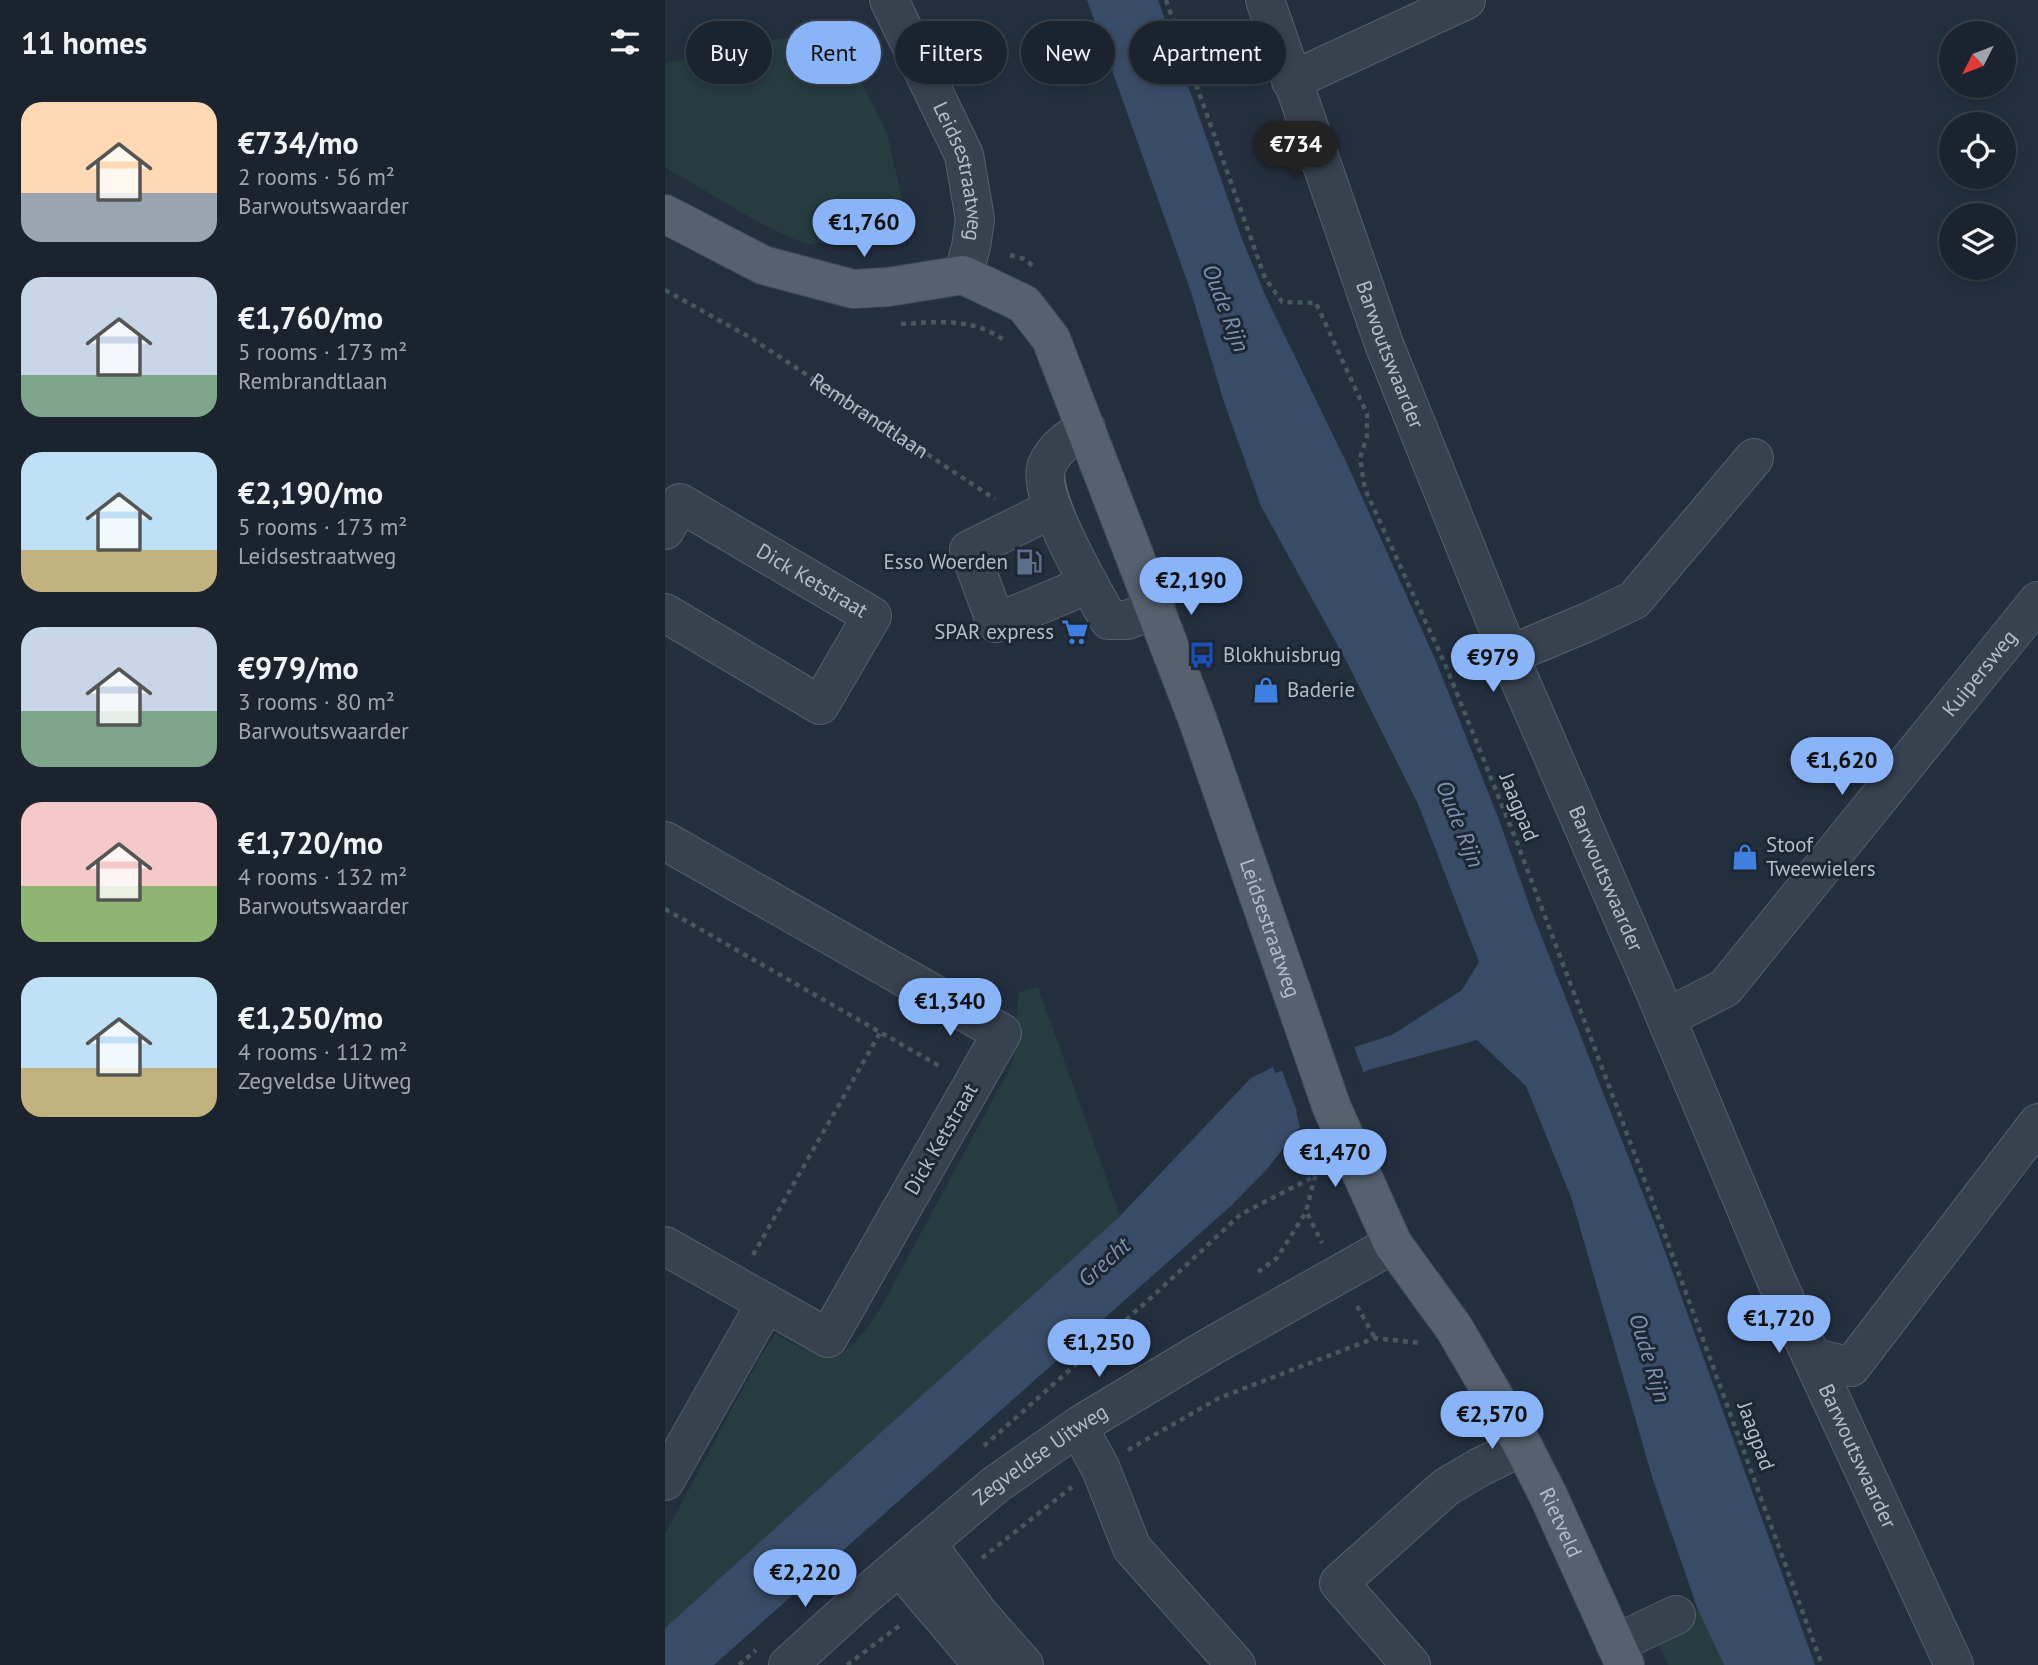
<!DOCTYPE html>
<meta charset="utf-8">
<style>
body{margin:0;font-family:"PT Sans",sans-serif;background:#242b36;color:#f1f3f6;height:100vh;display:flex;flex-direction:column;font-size:26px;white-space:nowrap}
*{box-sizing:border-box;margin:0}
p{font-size:23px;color:#a0a4aa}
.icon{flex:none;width:38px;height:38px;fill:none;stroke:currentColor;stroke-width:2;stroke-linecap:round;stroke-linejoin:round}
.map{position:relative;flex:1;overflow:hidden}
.side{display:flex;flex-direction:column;background:#1b232e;width:665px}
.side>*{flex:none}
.top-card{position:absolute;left:21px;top:21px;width:665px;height:63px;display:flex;gap:14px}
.needle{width:46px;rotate:228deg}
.buttons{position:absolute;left:1274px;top:21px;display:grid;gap:14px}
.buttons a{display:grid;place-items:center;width:77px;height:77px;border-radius:50%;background:#1b232e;box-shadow:0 4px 10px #0003,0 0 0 2px #39404a;font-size:35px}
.price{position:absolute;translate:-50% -60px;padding:0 16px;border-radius:24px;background:#8ab4f8;color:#111;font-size:23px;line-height:46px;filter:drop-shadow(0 2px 4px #0008)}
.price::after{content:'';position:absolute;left:50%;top:42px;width:21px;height:16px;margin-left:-10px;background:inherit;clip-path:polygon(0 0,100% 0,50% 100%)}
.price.on{background:#222;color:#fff}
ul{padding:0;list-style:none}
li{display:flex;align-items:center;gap:21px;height:175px;padding:0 21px}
li span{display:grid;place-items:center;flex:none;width:196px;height:140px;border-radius:21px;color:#555}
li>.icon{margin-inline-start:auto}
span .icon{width:84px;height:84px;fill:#fffc;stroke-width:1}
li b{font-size:30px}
h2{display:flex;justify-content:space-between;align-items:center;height:84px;padding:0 21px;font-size:30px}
.chip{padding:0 24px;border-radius:32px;background:#1b232e;box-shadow:0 4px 10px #0003,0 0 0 2px #39404a;font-size:24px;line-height:63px}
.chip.on{background:#8ab4f8;color:#111}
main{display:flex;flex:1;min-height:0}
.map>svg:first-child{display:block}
.green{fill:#263c3f}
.water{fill:#394c67}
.pier{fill:#242f3e}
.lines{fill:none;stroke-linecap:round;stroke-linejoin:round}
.minor-casing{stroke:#565f6c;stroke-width:40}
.major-casing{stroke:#414a57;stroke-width:40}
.path{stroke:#44595c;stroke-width:4.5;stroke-dasharray:5 5;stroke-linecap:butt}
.minor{stroke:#38414e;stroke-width:38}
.major{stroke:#56606e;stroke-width:38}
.labels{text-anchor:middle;stroke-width:6;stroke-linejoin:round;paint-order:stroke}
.street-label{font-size:21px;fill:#b4bcc9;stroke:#1d2633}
.poi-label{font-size:21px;fill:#b4bcc9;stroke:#1d2633;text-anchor:start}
.water-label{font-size:23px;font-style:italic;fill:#7c92b1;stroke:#1d2633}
</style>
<main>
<section class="side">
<h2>11 homes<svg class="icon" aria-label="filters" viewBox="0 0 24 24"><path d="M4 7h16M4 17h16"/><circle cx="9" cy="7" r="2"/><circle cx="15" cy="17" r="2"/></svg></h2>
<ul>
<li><span style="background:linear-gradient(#ffd9b3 65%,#9aa5b1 0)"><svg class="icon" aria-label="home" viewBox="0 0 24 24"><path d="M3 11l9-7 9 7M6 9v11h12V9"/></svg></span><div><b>€734/mo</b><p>2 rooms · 56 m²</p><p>Barwoutswaarder</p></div></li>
<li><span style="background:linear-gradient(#c9d6e8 70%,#7fa58c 0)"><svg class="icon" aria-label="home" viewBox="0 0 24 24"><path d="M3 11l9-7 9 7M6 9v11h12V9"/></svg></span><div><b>€1,760/mo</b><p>5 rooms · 173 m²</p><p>Rembrandtlaan</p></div></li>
<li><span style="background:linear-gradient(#bfe0f5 70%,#c2b280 0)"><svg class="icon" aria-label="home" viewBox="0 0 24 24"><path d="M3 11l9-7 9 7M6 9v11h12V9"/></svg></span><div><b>€2,190/mo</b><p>5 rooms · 173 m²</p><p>Leidsestraatweg</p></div></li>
<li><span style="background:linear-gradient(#c9d6e8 60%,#7fa58c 0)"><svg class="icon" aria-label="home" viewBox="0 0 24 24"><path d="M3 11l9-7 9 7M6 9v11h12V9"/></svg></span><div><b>€979/mo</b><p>3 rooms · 80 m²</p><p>Barwoutswaarder</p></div></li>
<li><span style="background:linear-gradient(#f6c9c9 60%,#8fb573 0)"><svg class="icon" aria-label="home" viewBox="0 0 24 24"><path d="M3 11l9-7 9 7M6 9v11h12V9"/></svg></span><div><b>€1,720/mo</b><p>4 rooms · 132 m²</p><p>Barwoutswaarder</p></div></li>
<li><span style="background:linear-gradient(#bfe0f5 65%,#c2b280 0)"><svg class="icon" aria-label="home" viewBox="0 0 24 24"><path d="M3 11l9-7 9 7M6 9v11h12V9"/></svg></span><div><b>€1,250/mo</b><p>4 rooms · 112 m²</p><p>Zegveldse Uitweg</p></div></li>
</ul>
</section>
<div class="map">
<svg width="1373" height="1665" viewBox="0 0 1373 1665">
<rect width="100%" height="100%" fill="#242f3e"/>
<path class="green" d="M170 30 222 133 241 216 237 232 146 244 128 239 91 221 0 167V64L109 40Z
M373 987 455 1216 0 1628V1534L96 1355 110 1334C170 1365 176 1366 215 1309L347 1064C352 1040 351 1017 354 992Z
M1033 1610 1059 1665H1003L989 1636Z"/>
<path class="water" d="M422 0H493L577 239 601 297 683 466 770 659 833 817 866 910 991 1227 1150 1665H1059L1033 1610 989 1483 906 1197 861 1086 812 1040 703 1070 631 1112 635 1127 602 1169 567 1205 49 1665H0V1628L455 1216 586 1078 608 1067 610 1073 727 1035 797 990 814 962 753 804 684 666 596 506 559 402 526 292Z"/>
<path class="pier" d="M688 1044 700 1076 635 1114V1120L616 1068Z"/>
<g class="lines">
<g class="minor-casing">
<g id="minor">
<path id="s2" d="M224 0 299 155 310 219 306 247 298 275"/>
<path id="s3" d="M600 0 719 344 844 655 988 987 1111 1280 1289 1665"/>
<path d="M626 81 801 0"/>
<path d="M421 428C405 438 390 447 382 465 370 494 428 591 444 620H462L491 609"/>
<path d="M387 509 304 550 331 623 424 584"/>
<path id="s4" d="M0 530 15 503 207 616 155 705 0 613"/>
<path d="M844 655 923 622 969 600 1089 458"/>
<path d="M0 841 337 1033 163 1338 0 1246"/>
<path id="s5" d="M1001 1018 1060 988 1373 601"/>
<path d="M1147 1357 1186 1367 1373 1123"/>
<path d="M413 1427 435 1467 467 1548 571 1665"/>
<path d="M0 1481 101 1303"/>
<path d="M261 1543 314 1614 359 1665"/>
<path d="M234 1566 318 1665"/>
<path d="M950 1644 1011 1615"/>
<path id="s6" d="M123 1665 197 1598 330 1485 415 1425 545 1347 728 1244"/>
<path d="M746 1665 674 1583 781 1487 815 1467 858 1446"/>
</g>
</g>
<g class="major-casing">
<g id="major">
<path id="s7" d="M0 214 98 265 188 289 223 287 298 275 359 304 386 339 532 718 667 1108 728 1244 789 1328 858 1446 883 1495 960 1665"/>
</g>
</g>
<g class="path">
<path d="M501 0 600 278 617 302 651 303 702 414V436L695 458 700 489 780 664 853 845 990 1208 1157 1665"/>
<path d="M345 255 359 259 368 266"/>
<path id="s1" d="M0 290 86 338 330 499"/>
<path d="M236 324C273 322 310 317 341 342"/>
<path d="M0 909 276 1067"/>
<path d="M653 1166 641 1211 657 1243"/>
<path d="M88 1255 215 1033"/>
<path d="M593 1272 612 1258 641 1212"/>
<path d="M692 1306 710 1338"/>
<path d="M319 1446 489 1295 576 1214 650 1176"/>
<path d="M463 1450 554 1398 710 1338 755 1343"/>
<path d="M317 1558 407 1487"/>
<path d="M74 1665 91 1650"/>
<path d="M182 1665 238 1623"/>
</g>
<use href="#minor" class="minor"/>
<use href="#major" class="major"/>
</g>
<defs>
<g id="fuel-bare" transform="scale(2.1)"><path d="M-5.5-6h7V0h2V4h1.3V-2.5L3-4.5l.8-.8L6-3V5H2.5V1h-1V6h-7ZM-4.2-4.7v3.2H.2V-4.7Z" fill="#5c6f8a" stroke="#1d2633" stroke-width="2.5" paint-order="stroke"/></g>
<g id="supermarket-bare" transform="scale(2.1)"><path d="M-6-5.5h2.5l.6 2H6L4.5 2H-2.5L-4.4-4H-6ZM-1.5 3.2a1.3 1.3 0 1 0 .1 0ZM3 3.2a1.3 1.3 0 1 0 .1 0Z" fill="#3f7fe0" stroke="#1d2633" stroke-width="2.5" paint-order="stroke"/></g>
<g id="bus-bare" transform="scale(2.1)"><path d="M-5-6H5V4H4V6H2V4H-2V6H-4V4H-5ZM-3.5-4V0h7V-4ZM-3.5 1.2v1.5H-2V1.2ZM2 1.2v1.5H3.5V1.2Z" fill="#1a4fb4" stroke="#1d2633" stroke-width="2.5" paint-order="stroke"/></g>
<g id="shop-bare" transform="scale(2.1)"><path d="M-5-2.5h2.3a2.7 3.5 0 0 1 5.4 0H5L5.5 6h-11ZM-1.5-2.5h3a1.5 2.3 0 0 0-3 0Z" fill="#3f7fe0" stroke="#1d2633" stroke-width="2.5" paint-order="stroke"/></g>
</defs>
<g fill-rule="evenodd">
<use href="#fuel-bare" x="364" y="562"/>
<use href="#supermarket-bare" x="410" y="632"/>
<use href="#bus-bare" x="537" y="655"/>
<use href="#shop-bare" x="601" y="690"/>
<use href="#shop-bare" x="1080" y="857"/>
</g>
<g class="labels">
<g class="street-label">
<text dy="7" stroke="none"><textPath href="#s2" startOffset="187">Leidsestraatweg</textPath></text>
<text dy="7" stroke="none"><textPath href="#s3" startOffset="376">Barwoutswaarder</textPath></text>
<text dy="7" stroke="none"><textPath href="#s1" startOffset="240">Rembrandtlaan</textPath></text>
<text dy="7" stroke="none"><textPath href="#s4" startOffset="184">Dick Ketstraat</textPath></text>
<text dy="7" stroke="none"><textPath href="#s5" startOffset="471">Kuipersweg</textPath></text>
<text transform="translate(854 807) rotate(68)" y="7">Jaagpad</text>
<text dy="7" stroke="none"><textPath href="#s3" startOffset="943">Barwoutswaarder</textPath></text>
<text dy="7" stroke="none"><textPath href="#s7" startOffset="1055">Leidsestraatweg</textPath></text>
<text transform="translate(276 1139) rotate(-60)" y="7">Dick Ketstraat</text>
<text transform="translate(1091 1436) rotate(70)" y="7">Jaagpad</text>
<text dy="7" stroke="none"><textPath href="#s6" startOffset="329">Zegveldse Uitweg</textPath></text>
<text dy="7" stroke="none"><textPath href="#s3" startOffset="1573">Barwoutswaarder</textPath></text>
<text dy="7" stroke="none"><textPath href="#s7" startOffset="1720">Rietveld</textPath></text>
</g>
<g class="poi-label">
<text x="343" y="569" text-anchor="end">Esso Woerden</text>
<text x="389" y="639" text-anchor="end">SPAR express</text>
<text x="558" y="662">Blokhuisbrug</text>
<text x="622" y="697">Baderie</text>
<text x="1101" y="852">Stoof<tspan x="1101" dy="24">Tweewielers</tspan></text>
</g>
<g class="water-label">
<text transform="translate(561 308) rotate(69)" y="8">Oude Rijn</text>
<text transform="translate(795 824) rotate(68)" y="8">Oude Rijn</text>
<text transform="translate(439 1262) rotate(-42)" y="8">Grecht</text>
<text transform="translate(985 1358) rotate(73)" y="8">Oude Rijn</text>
</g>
</g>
</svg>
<div class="buttons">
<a><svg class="needle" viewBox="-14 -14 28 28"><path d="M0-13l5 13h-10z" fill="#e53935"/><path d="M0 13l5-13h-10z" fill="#a0a4aa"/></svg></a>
<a><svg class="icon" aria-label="locate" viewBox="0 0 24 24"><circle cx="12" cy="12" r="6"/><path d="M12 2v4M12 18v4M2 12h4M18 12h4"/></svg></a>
<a><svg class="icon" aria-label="layers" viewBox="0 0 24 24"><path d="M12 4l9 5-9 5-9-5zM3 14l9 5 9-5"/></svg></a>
</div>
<b class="price on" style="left:631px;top:181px">€734</b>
<b class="price" style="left:199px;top:259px">€1,760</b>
<b class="price" style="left:526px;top:617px">€2,190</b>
<b class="price" style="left:828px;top:694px">€979</b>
<b class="price" style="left:1177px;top:797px">€1,620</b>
<b class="price" style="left:285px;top:1038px">€1,340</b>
<b class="price" style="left:670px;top:1189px">€1,470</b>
<b class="price" style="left:1114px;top:1355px">€1,720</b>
<b class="price" style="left:434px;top:1379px">€1,250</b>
<b class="price" style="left:827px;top:1451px">€2,570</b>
<b class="price" style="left:140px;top:1609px">€2,220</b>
<div class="top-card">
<a class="chip">Buy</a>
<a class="chip on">Rent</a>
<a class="chip">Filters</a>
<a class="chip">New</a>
<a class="chip">Apartment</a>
</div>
</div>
</main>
